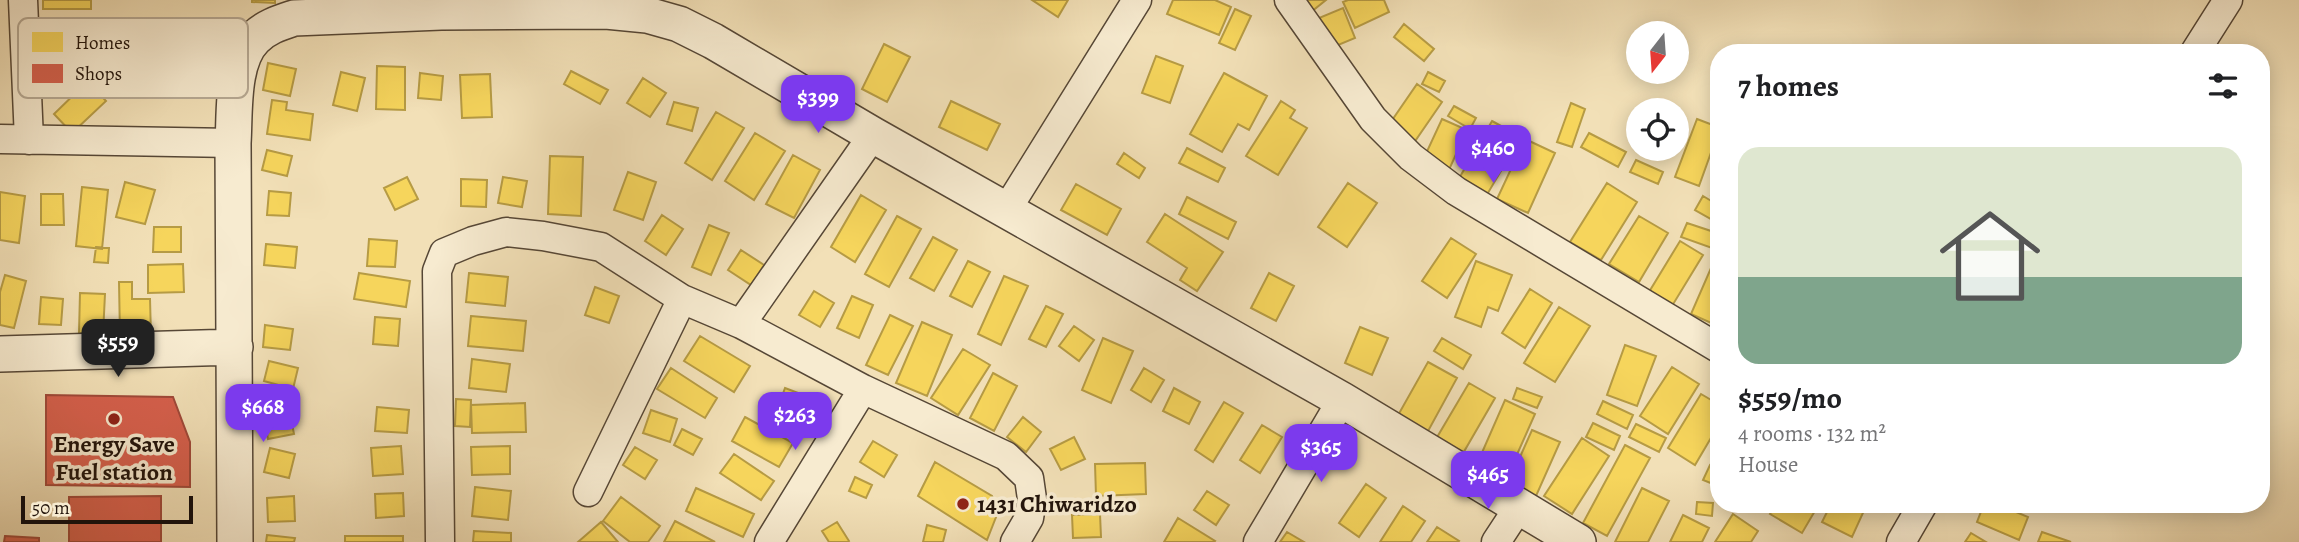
<!DOCTYPE html>
<meta charset="utf-8">
<style>
body{margin:0;font-family:Alegreya,serif;background:#f2f2f2;color:#202124;height:100vh;display:flex;flex-direction:column;font-size:26px;white-space:nowrap}
*{box-sizing:border-box;margin:0}
p{font-size:23px;color:#757577}
.icon{flex:none;width:38px;height:38px;fill:none;stroke:currentColor;stroke-width:2;stroke-linecap:round;stroke-linejoin:round}
.map{position:relative;flex:1;overflow:hidden}
.panel{position:absolute;left:1710px;top:44px;width:560px;height:469px;display:flex;flex-direction:column;background:#fff;border-radius:28px;box-shadow:0 4px 18px #0003}
.panel>*{flex:none}
.needle{width:46px;rotate:197deg}
.controls{position:absolute;left:1626px;top:21px;display:grid;gap:14px}
.controls a{display:grid;place-items:center;width:63px;height:63px;border-radius:50%;background:#fff;box-shadow:0 4px 18px #0003;font-size:35px}
.scale{position:absolute;left:21px;bottom:18px;width:172px;box-sizing:border-box;padding-left:7px;border:4px solid #22140b;border-top:0;font-size:19px;line-height:24px;white-space:nowrap;color:#22140b;-webkit-text-stroke:5px #f7ebd0;paint-order:stroke}
.price{position:absolute;translate:-50% -60px;padding:0 16px;border-radius:14px;background:#7c3aed;color:#fff;font-size:23px;line-height:46px;filter:drop-shadow(0 2px 4px #0008)}
.price::after{content:'';position:absolute;left:50%;top:42px;width:21px;height:16px;margin-left:-10px;background:inherit;clip-path:polygon(0 0,100% 0,50% 100%)}
.price.on{background:#222;color:#fff}
ul{padding:0;list-style:none}
li{display:grid;align-content:center;gap:14px;height:371px;padding:0 28px}
li span{display:grid;place-items:center;height:217px;border-radius:21px;color:#555}
li>.icon{margin-inline-start:auto}
span .icon{width:126px;height:126px;fill:#fffc;stroke-width:1}
li b{font-size:30px}
h2{display:flex;justify-content:space-between;align-items:center;height:84px;padding:0 28px;font-size:30px}
.map>svg:first-child{display:block}
.homes{fill:#f6d55c;stroke:#b69b44;stroke-width:2}
.shops{fill:#d6604d;stroke:#a04939;stroke-width:2}
.lines{fill:none;stroke-linecap:round;stroke-linejoin:round}
.minor-casing{stroke:#564736;stroke-width:31}
.tertiary-casing{stroke:#564736;stroke-width:38}
.minor{stroke:#f7ebd0;stroke-width:28}
.tertiary{stroke:#f7ebd0;stroke-width:35}
.poi-dot{fill:#8f2418;stroke:#f7ebd0;stroke-width:2.5}
.labels{text-anchor:middle;stroke-width:7;stroke-linejoin:round;paint-order:stroke}
.poi-label{font-size:24px;font-weight:bold;fill:#22140b;stroke:#f7ebd0}
.key{fill:#f7ebd0;stroke:#b7aa95;stroke-width:2}
.key-label{font-size:19px;fill:#22140b}
</style>
<div class="map">
<svg width="2299" height="542" viewBox="0 0 2299 542">
<rect width="100%" height="100%" fill="#f2e0b7"/>
<filter id="stains"><feTurbulence type="fractalNoise" baseFrequency=".00286" numOctaves="4"/><feColorMatrix values="0 0 0 0 .2 0 0 0 0 .09 0 0 0 0 .02 0 0 0 .5 -.17"/></filter>
<radialGradient id="worn" r=".72"><stop offset=".6" stop-color="#630" stop-opacity="0"/><stop offset="1" stop-color="#630" stop-opacity=".3"/></radialGradient>
<path class="homes" d="M43 0H91V9H43Z
M252 0H275V3L252 2Z
M1032 0H1068L1058 17Z
M1173 0H1215L1231 7 1219 35 1167 14Z
M1292 0H1326L1306 16Z
M1348 0H1384L1389 12 1355 28 1343 2Z
M1343 8 1355 38 1331 48 1319 18Z
M1235 9 1251 16 1235 50 1219 43Z
M1404 24 1434 49 1424 61 1394 37Z
M884 44 910 57 887 102 862 89Z
M1156 56 1183 66 1170 103 1142 93Z
M268 63 296 69 290 96 263 90Z
M377 66 405 67V110L376 109Z
M571 71 608 90 600 104 564 84Z
M341 72 365 78 357 111 333 105Z
M1428 72 1445 81 1439 92 1422 84Z
M420 73 443 76 441 100 418 98Z
M1224 73 1267 96 1249 130 1238 124 1222 152 1190 134Z
M490 74 492 117 462 118 460 75Z
M643 78 666 93 650 117 627 103Z
M88 81 106 101 72 133 54 114Z
M1417 84 1442 102 1411 147 1386 129Z
M272 100 287 102 286 110 313 114 310 140 267 134Z
M951 101 1000 124 987 150 939 127Z
M1281 101 1295 110 1290 118 1307 128 1278 175 1246 156Z
M674 102 698 108 692 131 667 124Z
M1571 103 1585 109 1572 147 1557 142Z
M1454 106 1476 118 1470 129 1448 116Z
M716 112 744 128 712 180 685 163Z
M1442 119 1467 130 1448 172 1423 160Z
M1697 119 1718 127V153L1712 150 1699 186 1675 177Z
M1492 121 1521 137 1485 198 1457 182Z
M755 133 785 151 754 200 725 181Z
M1589 133 1626 152 1618 167 1581 147Z
M1525 139 1555 153 1528 213 1497 199Z
M1187 148 1225 168 1218 182 1179 163Z
M267 150 292 156 287 176 262 170Z
M1124 153 1145 168 1139 178 1117 164Z
M793 155 820 170 794 218 766 204Z
M550 156 583 157 581 216 548 214Z
M1636 160 1663 172 1658 184 1630 172Z
M628 172 656 182 643 220 614 210Z
M407 177 418 199 395 210 384 188Z
M503 177 527 181 522 207 498 203Z
M461 179 487 180 486 207 461 206Z
M1718 181V199L1711 195Z
M125 182 155 190 145 224 116 217Z
M1348 183 1377 203 1347 247 1318 227Z
M1607 183 1637 202 1601 260 1570 242Z
M1076 184 1121 209 1107 235 1061 210Z
M82 187 108 190 102 249 76 246Z
M269 191 291 193 289 216 267 215Z
M0 192 25 196 19 243 0 240Z
M41 194H63L64 225H41Z
M861 195 886 210 855 262 831 247Z
M1703 196 1718 205V223L1695 210Z
M1187 197 1236 222 1228 239 1179 214Z
M1165 214 1223 252 1197 291 1180 280 1187 268 1147 242Z
M662 215 683 229 666 255 645 241Z
M897 216 921 229 889 287 865 274Z
M1639 216 1668 233 1639 282 1609 264Z
M1687 223 1717 233 1712 248 1681 237Z
M709 225 729 233 711 275 692 267Z
M154 227H181V252H153Z
M933 237 957 250 934 291 910 278Z
M1451 238 1476 254 1447 298 1422 281Z
M369 239 397 241 395 267 367 266Z
M1680 241 1703 255 1672 306 1649 292Z
M266 244 297 247 295 268 264 265Z
M96 247 109 248 108 263 94 262Z
M741 250 764 265 751 285 728 270Z
M1718 252V326L1691 314Z
M968 261 990 272 972 307 950 296Z
M1476 261 1512 275 1498 311 1488 307 1481 327 1455 317Z
M183 264 184 292 148 293V265Z
M359 273 410 281 406 307 354 299Z
M469 273 508 277 505 306 466 302Z
M1269 273 1294 286 1276 321 1251 308Z
M5 275 26 281 14 328 0 325V292Z
M1004 276 1028 286 1001 345 978 334Z
M119 282H132V299H150L151 336H120Z
M595 287 619 296 609 323 585 315Z
M1530 289 1552 303 1525 348 1502 333Z
M814 291 834 303 820 327 799 315Z
M80 293 105 294 103 334 79 333Z
M852 296 873 305 859 338 837 328Z
M41 297 63 299 61 325 39 324Z
M1046 306 1063 314 1046 347 1029 339Z
M1559 307 1590 326 1555 382 1524 363Z
M890 315 913 326 888 375 866 365Z
M471 316 526 321 523 351 468 346Z
M375 317 400 319 398 346 373 344Z
M922 322 952 335 927 396 896 383Z
M265 325 293 329 290 350 263 347Z
M1074 326 1094 340 1079 361 1059 346Z
M1360 327 1388 338 1372 375 1345 363Z
M700 336 750 366 734 392 684 361Z
M1103 338 1133 351 1111 403 1082 390Z
M1442 338 1471 355 1463 369 1434 351Z
M1625 345 1656 356 1637 406 1607 395Z
M963 349 990 365 958 415 931 398Z
M472 359 510 364 506 392 469 388Z
M269 361 298 368 293 389 264 381Z
M1428 362 1457 378 1427 433 1397 417Z
M1672 367 1699 384 1668 434 1640 416Z
M671 368 717 398 705 418 657 389Z
M1144 368 1164 380 1151 402 1131 390Z
M993 373 1017 386 994 431 970 418Z
M1469 383 1495 398 1462 455 1436 439Z
M785 388 809 397 803 417 778 408Z
M1174 388 1200 402 1189 424 1163 411Z
M1517 388 1542 397 1537 408 1513 399Z
M1701 394 1718 404V426L1695 465 1668 448Z
M456 399 471 400 470 427 455 426Z
M1505 400 1535 414 1507 477 1477 464Z
M1603 401 1633 415 1627 429 1597 414Z
M1224 402 1243 413 1213 462 1195 450Z
M525 403 526 432 472 433 471 405Z
M377 407 409 410 407 433 375 431Z
M289 409 294 434 268 439 263 414Z
M651 410 677 419 670 442 643 433Z
M745 417 793 443 779 467 732 441Z
M1023 417 1041 432 1026 452 1007 437Z
M1593 423 1620 436 1614 450 1586 437Z
M1636 424 1666 438 1659 452 1629 437Z
M1262 425 1282 437 1260 473 1240 460Z
M682 429 702 439 693 455 674 445Z
M1532 430 1560 442 1536 496 1508 484Z
M1074 437 1085 459 1061 470 1050 449Z
M1582 438 1609 456 1572 514 1544 496Z
M873 441 897 455 884 477 860 462Z
M1718 444V460L1713 457Z
M1625 445 1650 458 1607 536 1583 523Z
M401 446 403 474 373 476 371 448Z
M510 446V474L472 475 471 447Z
M635 447 657 460 645 479 623 465Z
M270 448 295 454 289 478 264 472Z
M734 454 774 481 761 500 720 473Z
M935 462 992 496 998 512 987 540 918 496Z
M1145 463 1146 494 1096 496 1095 464Z
M1710 465 1718 468V486L1703 480Z
M855 477 872 485 866 498 849 491Z
M1366 484 1386 498 1359 537 1339 523Z
M475 487 511 491 508 520 472 516Z
M696 488 754 514 743 537 686 511Z
M1642 488 1669 501 1648 542H1615Z
M1207 491 1229 505 1216 525 1194 510Z
M403 493 404 516 376 518 375 494Z
M294 496 295 521 268 522 267 498Z
M621 497 660 526 648 542H630L603 521Z
M1697 502 1713 503 1712 516 1696 514Z
M1776 504H1819L1802 533 1770 514Z
M1831 504H1867L1852 537 1822 522Z
M1984 504H1997L2028 517 2019 540 1977 522Z
M1403 506 1425 521 1411 542H1380Z
M1100 514 1101 537 1073 538 1072 515Z
M1733 514 1758 531 1751 542H1715Z
M1683 515 1709 528 1702 542H1670Z
M1178 518 1215 541 1214 542H1164Z
M675 521 715 542H664Z
M601 522 618 542H578Z
M837 522 849 541 848 542H829L822 531Z
M927 525 946 530 943 542H923Z
M1437 527 1459 541 1458 542H1427Z
M474 531 511 533V542H473Z
M1287 532 1304 542H1280Z
M2042 532 2071 542H2038Z
M1971 533 1986 542H1965Z
M267 535 295 538 294 542H266Z
M345 536H403V542H345Z"/>
<path class="shops" d="M46 395 173 397 190 442V487L46 485Z
M161 496V542H69V497Z
M5 536 39 538V542H4Z"/>
<g class="lines">
<g class="minor-casing">
<path id="minor" d="M23 0 29 140
M1289 0 1373 119 1411 157 1456 191 1718 348
M2195 52 2228 0
M0 139 233 143
M1007 209 1137 0
M741 324 873 135
M588 492 682 299
M440 542 437 271 444 253 473 241 506 232 543 236 601 247 682 299 741 324 863 389 1006 456 1029 478 1032 499 1029 518 1015 542
M769 542 863 389
M1258 542 1342 400
M1496 542 1519 507
M1901 542 1923 504"/>
</g>
<g class="tertiary-casing">
<path id="tertiary" d="M0 354 235 347
M235 542 233 143C235 113 231 61 255 38 266 27 279 23 294 18L441 12 606 11 647 15 679 24 713 41 873 135 1342 400 1578 542"/>
</g>
<use href="#minor" class="minor"/>
<use href="#tertiary" class="tertiary"/>
</g>
<g class="poi-dot">
<circle cx="114" cy="419" r="7"/>
<circle cx="963" cy="504" r="7"/>
</g>
<g class="labels">
<g class="poi-label">
<text x="114" y="452">Energy Save<tspan x="114" dy="28">Fuel station</tspan></text>
<text x="977" y="512" text-anchor="start">1431 Chiwaridzo</text>
</g>
</g>
<rect x="18" y="18" width="230" height="80" rx="10" class="key"/>
<rect x="32" y="32" width="31" height="20" fill="#f6d55c"/>
<rect x="32" y="64" width="31" height="19" fill="#d6604d"/>
<g class="key-label">
<text x="75" y="49">Homes</text>
<text x="75" y="80">Shops</text>
</g>
<rect width="100%" height="100%" filter="url(#stains)"/>
<rect width="100%" height="100%" fill="url(#worn)"/>
</svg>
<div class="controls">
<a><svg class="needle" viewBox="-14 -14 28 28"><path d="M0-13l5 13h-10z" fill="#e53935"/><path d="M0 13l5-13h-10z" fill="#757577"/></svg></a>
<a><svg class="icon" aria-label="locate" viewBox="0 0 24 24"><circle cx="12" cy="12" r="6"/><path d="M12 2v4M12 18v4M2 12h4M18 12h4"/></svg></a>
</div>
<div class="scale">50 m</div>
<b class="price" style="left:818px;top:135px">$399</b>
<b class="price" style="left:1493px;top:185px">$460</b>
<b class="price on" style="left:118px;top:379px">$559</b>
<b class="price" style="left:263px;top:444px">$668</b>
<b class="price" style="left:795px;top:452px">$263</b>
<b class="price" style="left:1321px;top:484px">$365</b>
<b class="price" style="left:1488px;top:511px">$465</b>
<section class="panel">
<h2>7 homes<svg class="icon" aria-label="filters" viewBox="0 0 24 24"><path d="M4 7h16M4 17h16"/><circle cx="9" cy="7" r="2"/><circle cx="15" cy="17" r="2"/></svg></h2>
<ul>
<li><span style="background:linear-gradient(#dfe7d0 60%,#7fa58c 0)"><svg class="icon" aria-label="home" viewBox="0 0 24 24"><path d="M3 11l9-7 9 7M6 9v11h12V9"/></svg></span><div><b>$559/mo</b><p>4 rooms · 132 m²</p><p>House</p></div></li>
</ul>
</section>
</div>
